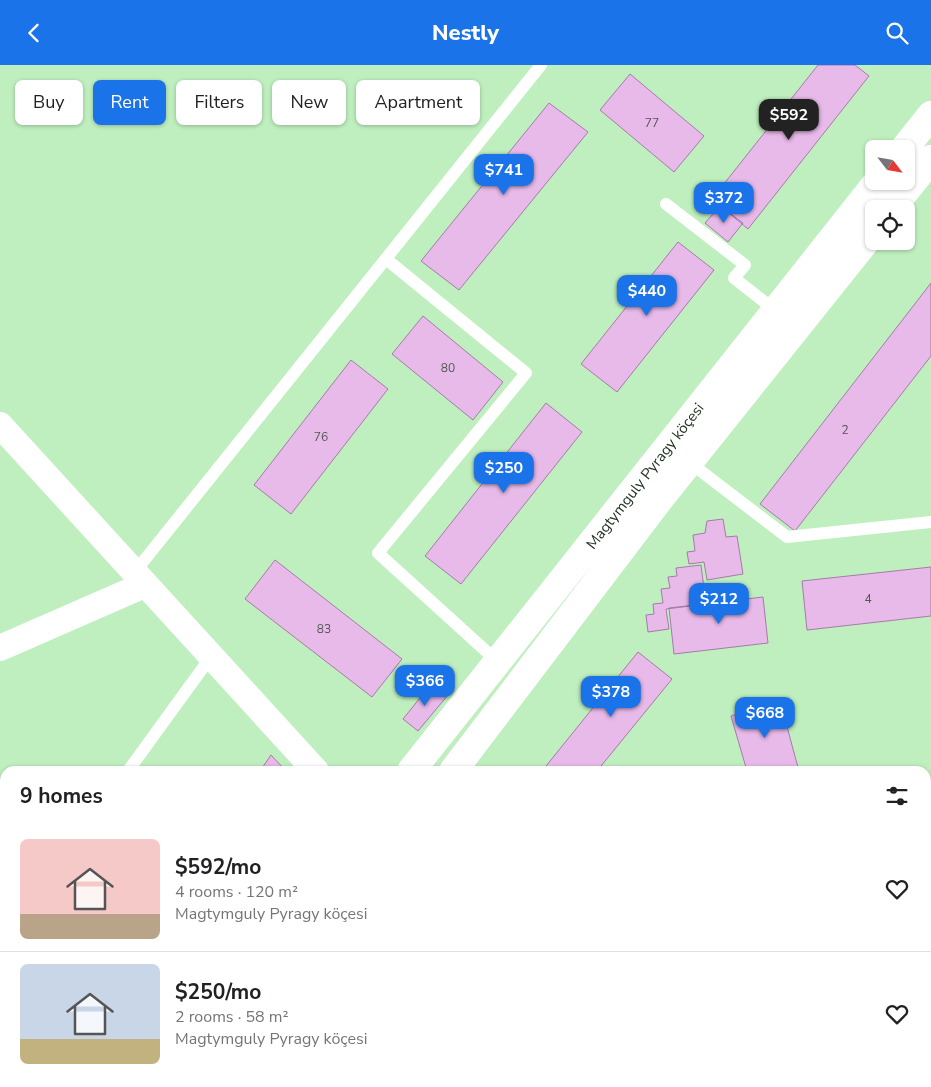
<!DOCTYPE html>
<meta charset="utf-8">
<style>
body{margin:0;font-family:"Nunito Sans",sans-serif;background:#f6f6f6;color:#202124;height:100vh;display:flex;flex-direction:column;font-size:19px;white-space:nowrap}
*{box-sizing:border-box;margin:0}
p{font-size:16px;color:#757577}
.icon{flex:none;width:28px;height:28px;fill:none;stroke:currentColor;stroke-width:2;stroke-linecap:round;stroke-linejoin:round}
.map{position:relative;flex:1;overflow:hidden}
.drawer{position:absolute;left:0px;top:701px;width:931px;height:321px;display:flex;flex-direction:column;background:#fff;border-radius:15px 15px 0 0;box-shadow:0 1px 4px #0004}
.drawer>*{flex:none}
.top-card{position:absolute;left:15px;top:15px;width:500px;height:45px;display:flex;gap:10px}
.needle{width:32px;rotate:121deg}
.controls{position:absolute;left:865px;top:75px;display:grid;gap:10px}
.controls a{display:grid;place-items:center;width:50px;height:50px;border-radius:8px;background:#fff;box-shadow:0 1px 4px #0004;font-size:25px}
.price{position:absolute;translate:-50% -42px;padding:0 11px;border-radius:10px;background:#1a73e8;color:#fff;font-size:16px;line-height:32px;filter:drop-shadow(0 1px 2px #0008)}
.price::after{content:'';position:absolute;left:50%;top:30px;width:15px;height:11px;margin-left:-8px;background:inherit;clip-path:polygon(0 0,100% 0,50% 100%)}
.price.on{background:#222;color:#fff}
ul{padding:0;list-style:none}
li{display:flex;align-items:center;gap:15px;height:125px;padding:0 20px}
li+li{border-top:1px solid #e0e0e0}
li span{display:grid;place-items:center;flex:none;width:140px;height:100px;border-radius:8px;color:#555}
li>.icon{margin-inline-start:auto}
span .icon{width:60px;height:60px;fill:#fffc;stroke-width:1}
li b{font-size:21px}
h2{display:flex;justify-content:space-between;align-items:center;height:60px;padding:0 20px;font-size:21px}
.pill{padding:0 18px;border-radius:8px;background:#fff;box-shadow:0 1px 4px #0004;font-size:18px;line-height:45px}
.pill.on{background:#1a73e8;color:#fff}
header{display:flex;justify-content:space-between;align-items:center;height:65px;padding:0 20px;background:#1a73e8;color:#fff;font-size:22px;font-weight:800}
.map>svg:first-child{display:block}
.building{fill:#e8baea;stroke:#a57ba7}
.lines{fill:none;stroke-linecap:round;stroke-linejoin:round}
.lane{stroke:#fff;stroke-width:12}
.street{stroke:#fff;stroke-width:26}
.secondary{stroke:#fff;stroke-width:28}
.labels{text-anchor:middle;stroke-width:4;stroke-linejoin:round;paint-order:stroke}
.number-label{font-size:12px;fill:#525552}
.street-label{font-size:15px;fill:#203320;stroke:#fff}
</style>
<header><svg class="icon" aria-label="back" viewBox="0 0 24 24"><path d="M15 5l-7 7 7 7"/></svg>Nestly<svg class="icon" aria-label="search" viewBox="0 0 24 24"><circle cx="10" cy="10" r="6"/><path d="M15 15l6 6"/></svg></header>
<div class="map">
<svg width="931" height="1022" viewBox="0 0 931 1022">
<rect width="100%" height="100%" fill="#bfefbf"/>
<path class="building" d="M818 0H855L869 11 748 164 712 134Z
M630 9 704 71 674 107 600 45Z
M549 38 588 67 459 225 421 196Z
M720 141 743 158 728 177 705 158Z
M678 177 714 205 617 327 581 299Z
M931 218V291L795 466 760 439Z
M423 251 503 317 473 355 392 289Z
M351 295 388 324 291 449 254 420Z
M546 338 582 367 461 519 425 491Z
M723 454 726 472 737 471 743 509 707 515 704 497 689 499 687 487 695 486 693 470 705 468 707 456Z
M275 495 402 594 372 632 245 534Z
M701 500 706 539 666 544 669 564 648 567 646 550 654 549 653 539 663 538 661 524 670 523 668 512 677 511 676 503Z
M931 502V551L807 565 802 516Z
M763 532 768 578 674 589 669 543Z
M638 587 672 614 597 706H542Z
M432 618 448 630 418 666 403 654Z
M780 636 799 706H747L731 651Z
M271 690 286 706H260Z
M931 714V762L926 764V716Z
M5 1016V1018H15L21 1022H0V1019L2 1020Z"/>
<g class="lines">
<path class="lane" d="M666 139 745 200 734 213 776 246
M386 194 526 308 378 488 498 597
M689 397 787 472 931 457
M134 508 541 0
M128 706 210 593
M0 885 5 878
M0 899 5 902"/>
<path class="street" d="M0 360 316 706
M0 583 144 520
M926 790 931 789"/>
<path class="secondary" d="M904 84 931 50
M891 144 931 94
M411 706 878 116
M453 706 659 435 874 166
M177 1022 180 1018
M222 1022 226 1018"/>
</g>
<g class="labels">
<g class="number-label">
<text x="652" y="62">77</text>
<text x="448" y="307">80</text>
<text x="845" y="369">2</text>
<text x="321" y="376">76</text>
<text x="868" y="538">4</text>
<text x="324" y="568">83</text>
</g>
<g class="street-label">
<text transform="translate(645 411) rotate(-52)" y="5">Magtymguly Pyragy köçesi</text>
</g>
</g>
</svg>
<div class="controls">
<a><svg class="needle" viewBox="-14 -14 28 28"><path d="M0-13l5 13h-10z" fill="#e53935"/><path d="M0 13l5-13h-10z" fill="#757577"/></svg></a>
<a><svg class="icon" aria-label="locate" viewBox="0 0 24 24"><circle cx="12" cy="12" r="6"/><path d="M12 2v4M12 18v4M2 12h4M18 12h4"/></svg></a>
</div>
<b class="price on" style="left:789px;top:76px">$592</b>
<b class="price" style="left:504px;top:131px">$741</b>
<b class="price" style="left:724px;top:159px">$372</b>
<b class="price" style="left:647px;top:252px">$440</b>
<b class="price" style="left:504px;top:429px">$250</b>
<b class="price" style="left:719px;top:560px">$212</b>
<b class="price" style="left:425px;top:642px">$366</b>
<b class="price" style="left:611px;top:653px">$378</b>
<b class="price" style="left:765px;top:674px">$668</b>
<div class="top-card">
<a class="pill">Buy</a>
<a class="pill on">Rent</a>
<a class="pill">Filters</a>
<a class="pill">New</a>
<a class="pill">Apartment</a>
</div>
<section class="drawer">
<h2>9 homes<svg class="icon" aria-label="filters" viewBox="0 0 24 24"><path d="M4 7h16M4 17h16"/><circle cx="9" cy="7" r="2"/><circle cx="15" cy="17" r="2"/></svg></h2>
<ul>
<li><span style="background:linear-gradient(#f6c9c9 75%,#b9a48a 0)"><svg class="icon" aria-label="home" viewBox="0 0 24 24"><path d="M3 11l9-7 9 7M6 9v11h12V9"/></svg></span><div><b>$592/mo</b><p>4 rooms · 120 m²</p><p>Magtymguly Pyragy köçesi</p></div><svg class="icon" aria-label="heart" viewBox="0 0 24 24"><path d="M12 20l-8-8c-3-5 5-10 8-4 3-6 11-1 8 4z"/></svg></li>
<li><span style="background:linear-gradient(#c9d6e8 75%,#c2b280 0)"><svg class="icon" aria-label="home" viewBox="0 0 24 24"><path d="M3 11l9-7 9 7M6 9v11h12V9"/></svg></span><div><b>$250/mo</b><p>2 rooms · 58 m²</p><p>Magtymguly Pyragy köçesi</p></div><svg class="icon" aria-label="heart" viewBox="0 0 24 24"><path d="M12 20l-8-8c-3-5 5-10 8-4 3-6 11-1 8 4z"/></svg></li>
</ul>
</section>
</div>
